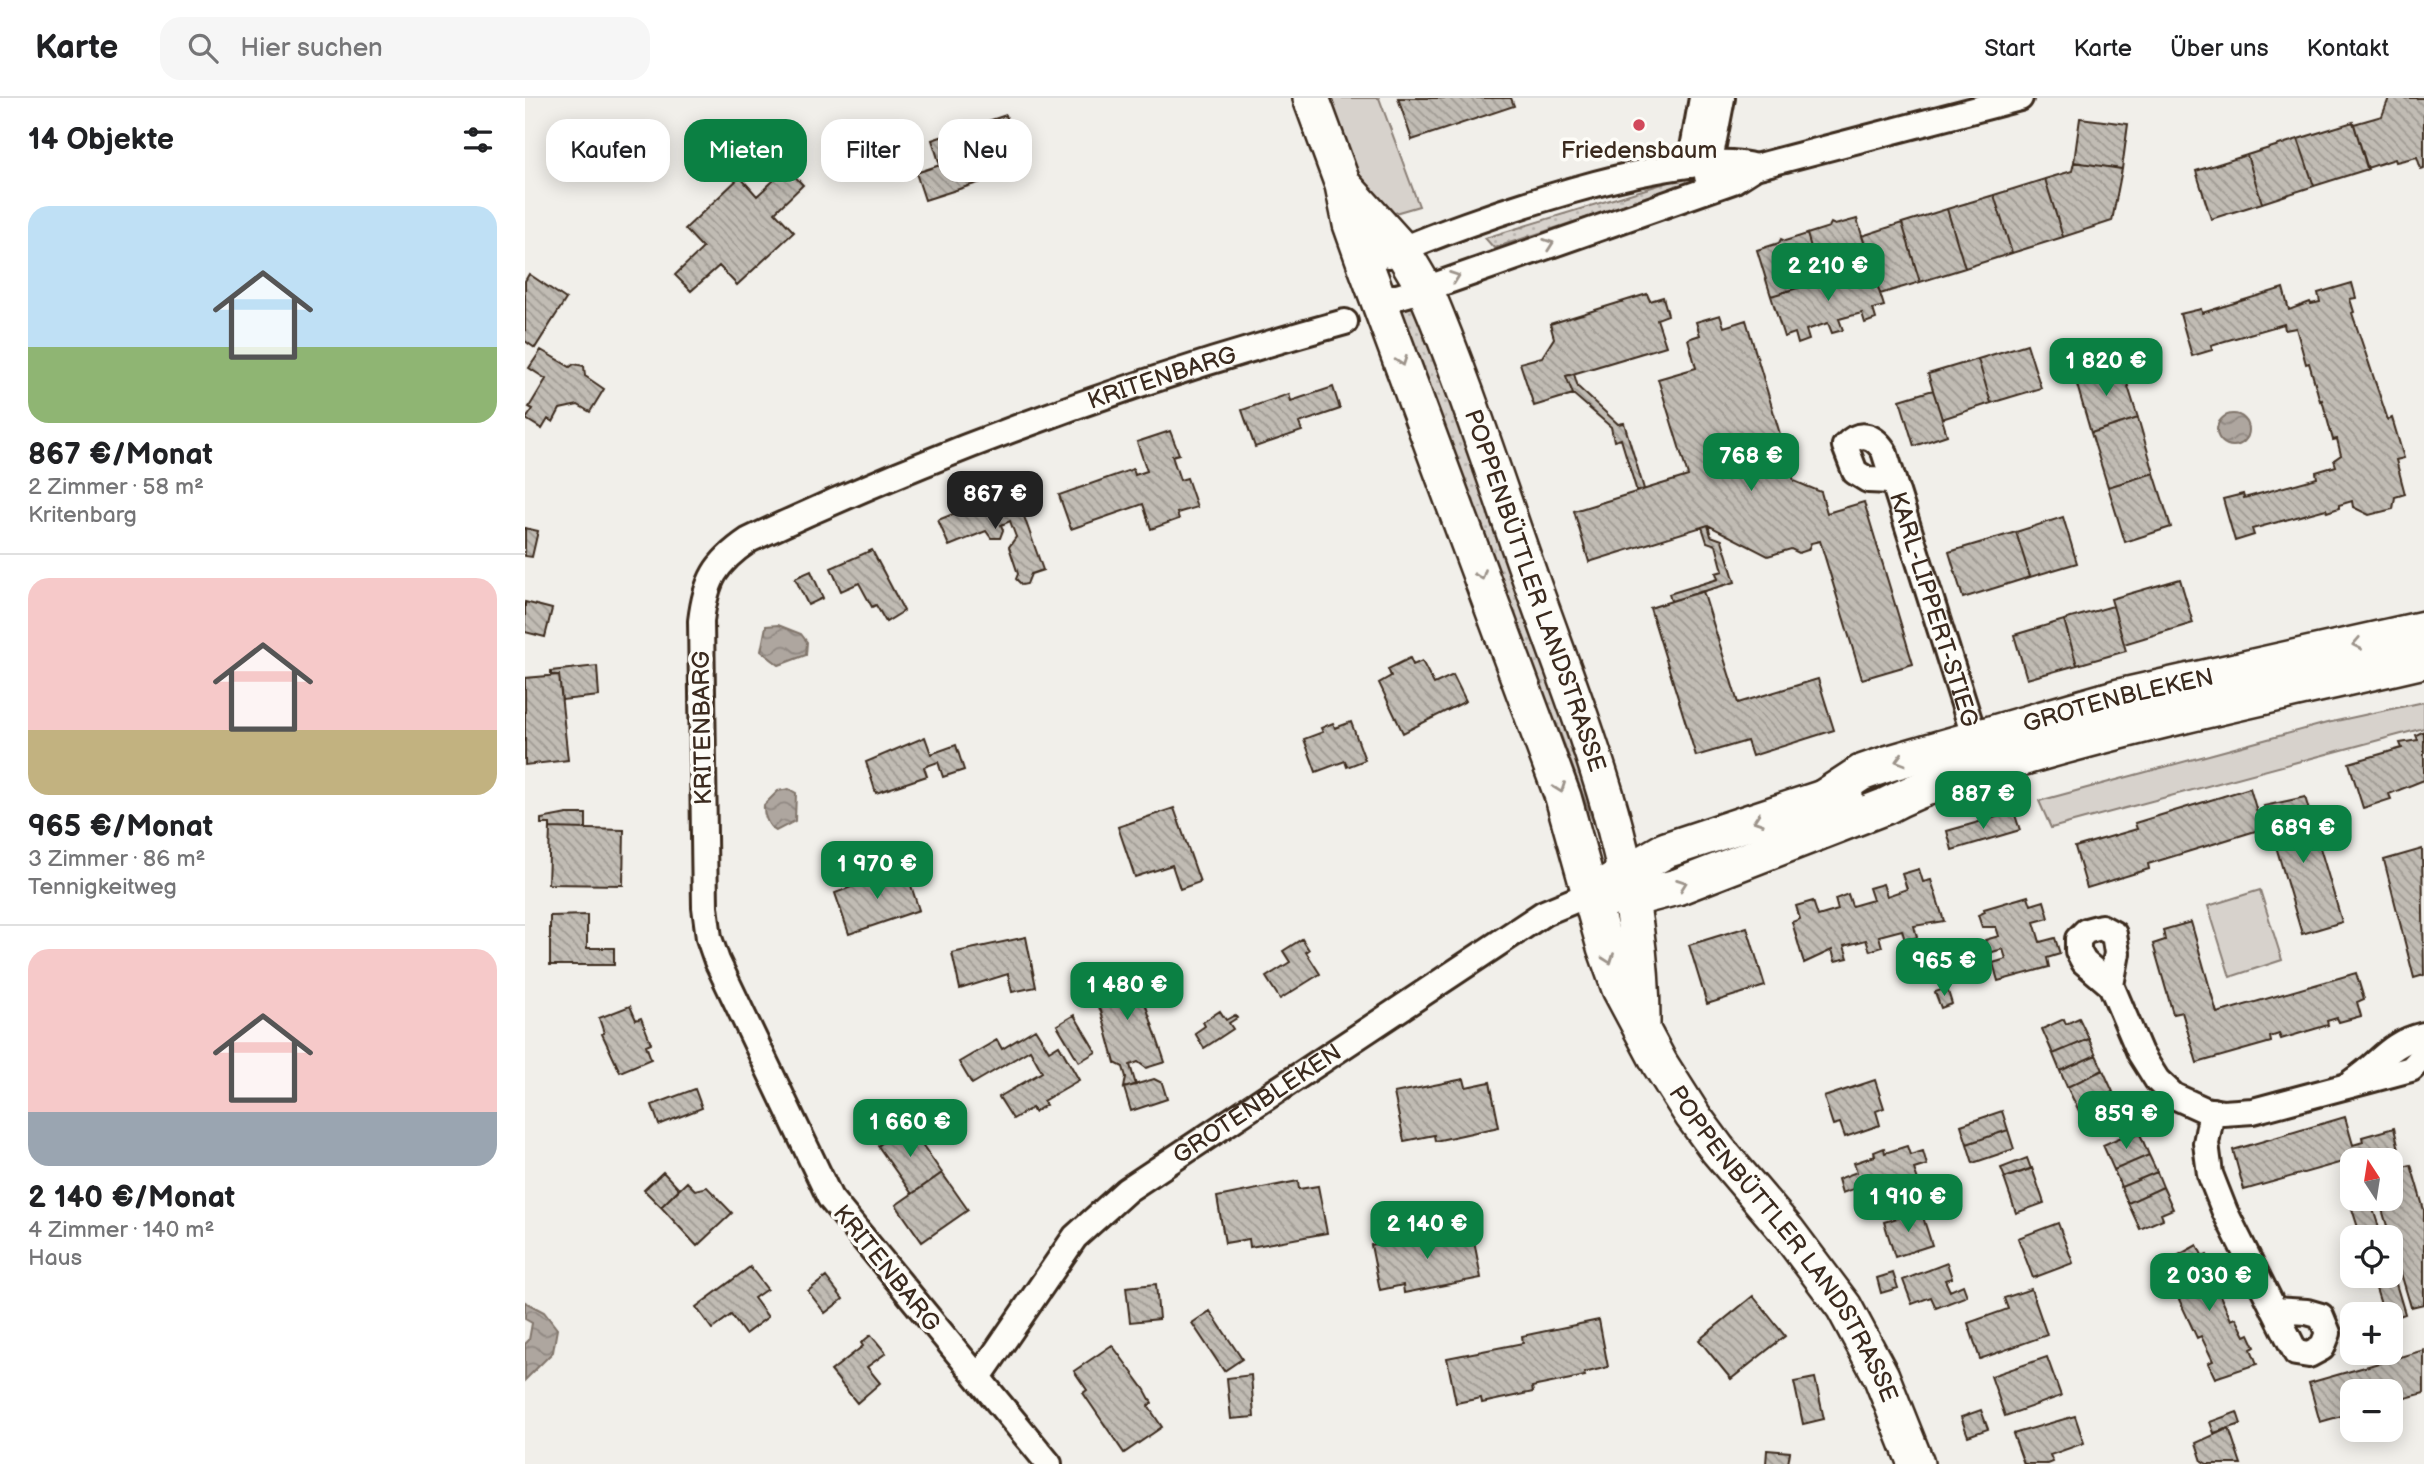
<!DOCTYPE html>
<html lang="de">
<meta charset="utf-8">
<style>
body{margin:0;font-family:"Balsamiq Sans",sans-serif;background:#f6f6f6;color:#202124;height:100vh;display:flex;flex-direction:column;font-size:26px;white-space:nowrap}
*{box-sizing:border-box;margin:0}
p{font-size:23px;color:#757577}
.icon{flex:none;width:38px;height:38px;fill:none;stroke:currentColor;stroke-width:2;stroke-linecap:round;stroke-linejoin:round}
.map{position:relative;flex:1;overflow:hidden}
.side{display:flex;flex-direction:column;background:#fff;width:525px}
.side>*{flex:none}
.hud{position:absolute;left:21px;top:21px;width:665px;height:63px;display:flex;gap:14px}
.needle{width:46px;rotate:348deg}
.controls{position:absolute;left:1815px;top:1050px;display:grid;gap:14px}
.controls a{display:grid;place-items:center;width:63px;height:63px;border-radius:14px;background:#fff;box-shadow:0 4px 18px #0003;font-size:35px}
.price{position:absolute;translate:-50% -60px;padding:0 16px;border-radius:14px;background:#0b8043;color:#fff;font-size:23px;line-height:46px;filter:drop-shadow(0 2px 4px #0008)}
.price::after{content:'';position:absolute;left:50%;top:42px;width:21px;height:16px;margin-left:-10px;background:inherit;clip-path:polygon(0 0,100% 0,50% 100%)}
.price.on{background:#222;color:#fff}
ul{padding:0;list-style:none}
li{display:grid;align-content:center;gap:14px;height:371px;padding:0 28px}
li+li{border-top:2px solid #e0e0e0}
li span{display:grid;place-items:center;height:217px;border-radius:21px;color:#555}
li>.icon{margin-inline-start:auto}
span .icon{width:126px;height:126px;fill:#fffc;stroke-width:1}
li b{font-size:30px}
h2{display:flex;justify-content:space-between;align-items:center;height:84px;padding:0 28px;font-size:30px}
.pill{padding:0 24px;border-radius:21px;background:#fff;box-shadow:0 4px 18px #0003;font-size:24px;line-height:63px}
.pill.on{background:#0b8043;color:#fff}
header{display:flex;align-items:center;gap:42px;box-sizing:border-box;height:98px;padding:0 35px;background:#fff;border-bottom:2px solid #e0e0e0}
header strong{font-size:33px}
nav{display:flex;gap:38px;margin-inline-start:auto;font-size:24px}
.search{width:490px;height:63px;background:#f6f6f6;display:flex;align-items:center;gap:18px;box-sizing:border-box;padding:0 24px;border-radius:21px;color:#757577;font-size:26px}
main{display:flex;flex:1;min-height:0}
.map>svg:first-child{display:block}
.grass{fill:url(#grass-dots);stroke:#897e75;stroke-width:2}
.green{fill:#d7d2cc;stroke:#897e75;stroke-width:2}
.water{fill:url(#water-waves);stroke:#80746b;stroke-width:2}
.building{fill:url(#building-back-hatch);stroke:#3b2a1e;stroke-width:2}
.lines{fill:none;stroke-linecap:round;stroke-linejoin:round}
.street-casing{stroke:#3b2a1e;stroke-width:30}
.secondary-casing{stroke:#3b2a1e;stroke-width:40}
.street{stroke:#fdfcf7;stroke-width:24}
.secondary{stroke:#fdfcf7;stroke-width:35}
.oneway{stroke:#9c938a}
.poi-dot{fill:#d1495b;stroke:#fdfcf7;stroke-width:2.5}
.labels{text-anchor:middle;stroke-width:7;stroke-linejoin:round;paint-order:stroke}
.poi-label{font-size:24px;fill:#3b2a1e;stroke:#fdfcf7}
.street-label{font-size:24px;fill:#3b2a1e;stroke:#fdfcf7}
</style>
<header>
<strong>Karte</strong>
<div class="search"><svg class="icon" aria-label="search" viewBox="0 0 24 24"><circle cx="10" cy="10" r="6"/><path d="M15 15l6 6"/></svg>Hier suchen</div>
<nav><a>Start</a><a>Karte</a><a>Über uns</a><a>Kontakt</a></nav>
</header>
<main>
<section class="side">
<h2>14 Objekte<svg class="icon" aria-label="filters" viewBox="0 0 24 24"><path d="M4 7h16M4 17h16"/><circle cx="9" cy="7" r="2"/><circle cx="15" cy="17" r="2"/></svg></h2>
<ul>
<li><span style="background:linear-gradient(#bfe0f5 65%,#8fb573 0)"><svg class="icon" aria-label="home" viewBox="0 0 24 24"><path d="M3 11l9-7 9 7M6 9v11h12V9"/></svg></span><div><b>867 €/Monat</b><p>2 Zimmer · 58 m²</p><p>Kritenbarg</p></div></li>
<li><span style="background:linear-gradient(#f6c9c9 70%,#c2b280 0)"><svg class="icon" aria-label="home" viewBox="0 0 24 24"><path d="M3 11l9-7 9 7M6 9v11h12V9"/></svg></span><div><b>965 €/Monat</b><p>3 Zimmer · 86 m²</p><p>Tennigkeitweg</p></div></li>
<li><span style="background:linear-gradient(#f6c9c9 75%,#9aa5b1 0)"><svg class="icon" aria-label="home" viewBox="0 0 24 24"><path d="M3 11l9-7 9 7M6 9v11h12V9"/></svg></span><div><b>2 140 €/Monat</b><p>4 Zimmer · 140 m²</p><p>Haus</p></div></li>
</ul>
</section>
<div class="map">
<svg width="1899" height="1366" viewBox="0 0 1899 1366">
<defs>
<pattern id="grass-dots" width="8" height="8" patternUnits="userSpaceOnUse" patternTransform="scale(1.75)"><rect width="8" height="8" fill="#d7d2cc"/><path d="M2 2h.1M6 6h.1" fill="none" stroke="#b9b4af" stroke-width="1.8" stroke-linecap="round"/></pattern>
<pattern id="water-waves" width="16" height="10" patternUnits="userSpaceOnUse" patternTransform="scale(1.75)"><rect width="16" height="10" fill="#aea69f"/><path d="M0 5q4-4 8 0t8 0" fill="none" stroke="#8f8781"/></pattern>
<pattern id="building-back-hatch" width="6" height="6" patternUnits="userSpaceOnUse" patternTransform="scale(1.75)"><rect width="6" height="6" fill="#c1bcb4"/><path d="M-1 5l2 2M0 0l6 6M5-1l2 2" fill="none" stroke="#9e9992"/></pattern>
</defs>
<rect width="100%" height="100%" fill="#f1efea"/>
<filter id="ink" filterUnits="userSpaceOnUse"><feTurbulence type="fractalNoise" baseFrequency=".0143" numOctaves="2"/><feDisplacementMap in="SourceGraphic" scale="14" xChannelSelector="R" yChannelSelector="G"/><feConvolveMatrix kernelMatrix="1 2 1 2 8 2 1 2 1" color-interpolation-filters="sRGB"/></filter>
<g filter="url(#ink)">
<path class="grass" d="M1167 77 1169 80 1164 86 969 150 960 140Z
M890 205 1067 688 1076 746 1034 632 997 552 874 206Z"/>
<path class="green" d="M805 0H854L894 108 863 117 837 85Z
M1899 604V630L1526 730 1514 703 1802 625Z
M1735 792 1757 862 1705 879 1683 808Z"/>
<path class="water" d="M1692 332a16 16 0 1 1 32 0a16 16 0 1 1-32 0Z
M253 527 276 536 282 544 281 557 254 567 236 553 241 528Z
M264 691 271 695 270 723 251 733C243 729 238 716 239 707L253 693Z
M0 1204 19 1214 32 1231 28 1254 0 1282V1246L4 1242 7 1225 0 1221Z"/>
<path class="building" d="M873 0H986L989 8 887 42Z
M1864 0H1899V70L1896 71 1892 59 1871 64 1870 61 1842 70 1829 26 1857 18Z
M481 17 490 42 452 54 462 82 400 102 391 75 415 67 407 42Z
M1555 20 1603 26 1597 71 1549 64Z
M1828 24 1843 71 1789 88 1773 41Z
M1773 41 1789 88 1737 105 1722 57Z
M1722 57 1737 105 1686 121 1671 73Z
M1549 64 1597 71 1587 123 1538 139 1520 81 1547 73Z
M262 70 278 87 250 114 269 134 212 187 194 168 166 193 150 177 178 150 160 131 215 79 232 98Z
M1520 81 1538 139 1487 155 1469 97Z
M1469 97 1487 155 1440 170 1422 111Z
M1422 111 1440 170 1395 184 1377 125Z
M1332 121 1346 167 1296 183 1282 136 1304 129 1306 125 1310 127Z
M1377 125 1395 184 1355 196 1337 138Z
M1282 136 1296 183 1246 198 1232 152 1254 145 1256 141 1260 143Z
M1346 167 1359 208 1348 211 1351 221 1340 225 1337 215 1314 221 1318 232 1307 235 1303 225 1281 232 1284 242 1273 246 1270 235 1259 239 1246 198Z
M4 176 41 201 10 250 0 243V183Z
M1827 185 1831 200 1825 201 1829 214 1827 215 1863 322 1867 320 1879 360 1871 362 1880 396 1870 399 1868 411 1844 417 1828 409 1827 403 1814 407V410L1802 414 1801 411 1727 431 1729 437 1710 443 1698 401 1718 396 1719 400 1792 380 1791 374 1811 368 1809 362 1816 357 1812 341 1808 342 1797 302 1795 303 1784 265 1781 266 1771 230 1760 232 1759 226 1686 247 1687 252 1667 258 1655 216 1676 211 1677 215 1758 190 1764 212 1785 204 1786 206 1795 204 1793 195Z
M1122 196 1125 203 1138 199 1143 217 1132 221 1141 248 1041 278 1048 296 1009 308 995 265 1017 259 1029 240 1025 226Z
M1195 217 1199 229 1221 222 1269 383 1296 394 1302 415 1339 404 1388 566 1337 581 1295 443 1286 445 1283 452 1274 455 1266 451 1243 458 1183 427 1064 464 1049 413 1163 378 1133 281 1171 270 1163 241 1175 237 1171 224Z
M1502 246 1516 290 1466 305 1453 261Z
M16 252 45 269 49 266 59 268 60 278 79 291 65 314 53 307 35 311 28 324 23 321 17 331 1 321 8 311 4 309 21 281 4 270Z
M1453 261 1466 305 1417 321 1403 276Z
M1596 266 1613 320 1566 335 1550 280Z
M1049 276 1053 289 1093 326 1099 325 1119 391 1112 394 1096 341 1089 343 1086 329 1048 296 1041 278Z
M808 289 815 311 774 325 777 333 730 349 717 312 764 296 766 303Z
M1408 292 1422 337 1389 348 1375 302Z
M1613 320 1629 375 1583 389 1566 335Z
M645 333 654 356 647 358 655 382 662 380 672 409 652 415 654 421 626 431 618 406 546 431 534 397 608 371 610 377 622 373 612 344Z
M1629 375 1646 429 1600 444 1583 389Z
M458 394H465L468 400 476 397 483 415 496 410 518 472 506 476 502 486 497 487 491 481 493 476 484 449 491 439 485 423 476 427 478 432 475 440H466L461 433 424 448 413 422 443 410 441 404Z
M1538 419 1552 465 1505 479 1491 434Z
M1183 427 1186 438 1197 442 1210 484 1146 503 1144 496 1193 481 1191 475 1198 473 1191 447 1182 444 1177 429Z
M0 430 13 433 7 459 0 458Z
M1491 434 1505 479 1438 500 1424 454Z
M347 452 379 513 361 524 351 507 347 509 334 485 316 493 306 470Z
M286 473 298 500 283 507 270 480Z
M1655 481 1668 525 1599 546 1586 501Z
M1178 493 1213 605 1293 581 1309 632 1227 658 1222 643 1171 658 1125 510Z
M0 504 27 511 20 539 0 534Z
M1588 508 1601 553 1552 567 1539 522Z
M1539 522 1552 567 1502 581 1489 537Z
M885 560 888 567 897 563 909 586 928 577 941 603 878 635 854 585 866 578 863 571Z
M72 568 74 598 37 602 34 577H26V573Z
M34 577 43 662 0 667V580Z
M826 624 840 662 822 669 820 663 791 674 779 641 798 634 796 630 808 625 810 630Z
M1899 633V682L1864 696 1866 701 1838 710 1824 665 1877 650 1875 645 1893 642 1891 637Z
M400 639 406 656 431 647 439 672 418 679 413 664 399 669 402 678 351 695 341 664Z
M1725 690 1737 731 1623 766 1624 771 1562 790 1550 749 1612 731 1610 725Z
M1780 699 1817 824 1777 836 1739 708Z
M649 710 675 784 655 791 647 767 610 779 593 729Z
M1489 714 1495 732 1427 752 1422 733Z
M42 716H61V731L25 730V726H16V721Z
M25 730 99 732 98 787 23 786Z
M1897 751 1899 877 1889 880 1859 762Z
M380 769 394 812 324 836 310 795Z
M1394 771 1398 784 1406 782 1419 823 1389 828 1392 839 1380 843 1377 832 1354 838 1357 849 1345 853 1341 842 1319 848 1323 860 1310 863 1307 852 1279 865 1267 824 1275 821 1271 808 1288 803 1293 818 1313 812 1310 801 1323 796 1327 808 1348 802 1344 790 1358 786 1362 798 1382 791 1377 776Z
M1503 798 1506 807 1519 803 1524 820 1509 824 1515 844 1530 840 1535 856 1522 860 1524 869 1473 883 1468 865 1481 861 1478 851 1464 855 1460 842 1474 838 1471 829H1457L1453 817 1460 814 1459 811Z
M62 817V850H89V867H25V818Z
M1666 824 1692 915 1831 875 1839 901 1832 904 1836 918 1814 924 1812 920 1802 923 1803 927 1756 941 1754 936 1745 939 1746 944 1672 965 1657 914 1648 916 1628 846 1640 842 1638 832Z
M1222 829 1240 888 1182 906 1164 847Z
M501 839 511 889 487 894 483 876 435 891 427 855Z
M777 841 784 852 781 854 795 876 755 901 741 879 765 864 758 853Z
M590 868 601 873 604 881 615 887 616 900 621 908 640 964 621 970 613 964 605 967 611 987 599 990 601 979 598 969 590 965 576 913 569 901 574 891 571 883 576 872Z
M1422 890 1427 906 1416 910 1410 894Z
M105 908 111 922 116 920 126 945 121 947 126 961 95 974 77 936 79 935 74 920Z
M695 913 701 922 710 917 712 920 704 925 708 931 679 950 670 935 680 928 678 924Z
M549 917 571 954 554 964 532 927Z
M1554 920 1564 941 1528 956 1517 931 1539 921 1541 926Z
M510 931 524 953 534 947 554 982 518 1003 521 1007 509 1014 507 1010 488 1021 474 999 517 974 505 952 447 986 434 964 472 942 477 951Z
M1564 941 1571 957 1535 973 1528 956Z
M1571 957 1578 972 1542 989 1535 973Z
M1578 972 1588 994 1575 1000 1577 1005 1555 1015 1542 989Z
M629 981 637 985 642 1001 606 1013 599 990Z
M939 981 941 989 965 984 974 1029 910 1043 909 1037 879 1043 869 995Z
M1350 982 1359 1010 1351 1013 1355 1027 1320 1039 1315 1025 1308 1027 1299 999Z
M170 991 177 1010 134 1027 127 1007Z
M1477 1013 1483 1032 1442 1046 1436 1027Z
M1820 1019 1828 1047 1838 1044 1837 1039 1869 1030 1878 1069 1886 1067 1899 1112V1206L1886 1209 1854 1101H1866V1062H1843L1842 1057 1719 1092 1708 1052Z
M383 1026 417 1075 387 1096 353 1048Z
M1483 1032 1489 1051 1448 1065 1442 1046Z
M1615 1036 1624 1057 1589 1072 1578 1047 1601 1037 1602 1041Z
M1382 1048 1385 1057 1398 1053 1402 1067 1389 1071 1393 1082 1340 1100 1337 1088 1317 1095 1313 1081 1332 1074 1329 1065 1350 1058 1349 1054 1359 1050 1360 1055Z
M1624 1057 1632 1074 1596 1089 1589 1072Z
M1502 1060 1506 1071 1480 1080 1476 1070Z
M1507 1070 1519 1105 1491 1115 1479 1080Z
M138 1074 154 1091 136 1109 119 1092Z
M1632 1074 1638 1089 1603 1105 1596 1089Z
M417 1075 443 1112 397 1144 371 1107Z
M773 1083 774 1091 793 1088 802 1135 725 1149 724 1141 700 1145 692 1099Z
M162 1084 170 1092 182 1089 207 1115 172 1148 136 1109Z
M1638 1089 1648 1111 1636 1116 1638 1121 1615 1131 1603 1105Z
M1846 1105 1857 1139H1836L1827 1111Z
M1396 1113 1407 1147 1370 1159 1359 1124Z
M1533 1125 1548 1165 1508 1180 1493 1140Z
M925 1131 926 1136 947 1132 956 1180 879 1195 878 1187 855 1192 846 1147Z
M1672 1147 1678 1159 1682 1157 1689 1171 1684 1173 1706 1222 1711 1220 1720 1238 1724 1236 1730 1249 1726 1251 1732 1266 1690 1280 1683 1265 1688 1263 1676 1238 1672 1240 1645 1182 1641 1184 1634 1168Z
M1422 1165 1427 1180 1420 1182 1425 1193 1438 1187 1442 1198 1411 1210 1406 1199 1387 1206 1378 1182Z
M225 1169 242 1191 229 1200 243 1219 220 1236 206 1217 187 1231 171 1209Z
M1866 1169 1880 1216 1866 1221V1216H1859L1847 1178H1866Z
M1368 1175 1373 1190 1356 1195 1352 1180Z
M301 1179 318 1201 300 1215 283 1193Z
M631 1186 634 1221 605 1224 601 1189Z
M1506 1191 1522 1237 1455 1261 1443 1225 1483 1211 1479 1200Z
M1228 1198 1260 1238 1206 1281 1174 1242Z
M685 1213 717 1261 699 1273 667 1225Z
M1074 1222 1083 1269 1059 1275 1060 1278 1007 1289 1008 1294 957 1305 956 1300 931 1305 922 1260 998 1245 997 1238Z
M346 1237 361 1255 342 1269 355 1285 332 1305 306 1273 338 1248 336 1245Z
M587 1247 620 1292 627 1305 623 1308 637 1329 599 1355 558 1295 562 1292 549 1273Z
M1899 1252V1295L1866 1304V1293H1827V1315L1795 1324 1784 1285Z
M1522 1259 1536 1298 1480 1318 1466 1278Z
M726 1277 729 1319 706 1321 702 1280Z
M1290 1280 1299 1321 1278 1326 1269 1284Z
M1456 1312 1463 1331 1443 1338 1436 1319Z
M1712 1314 1716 1326 1689 1335 1685 1324Z
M1550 1318 1559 1345 1525 1357 1528 1364 1523 1366H1499L1488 1336Z
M1704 1330 1716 1366H1682L1677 1363 1671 1345Z
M1242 1352 1265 1354 1263 1366H1241Z"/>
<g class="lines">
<g class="street-casing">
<g id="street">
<path d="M1165 67 1177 0"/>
<path d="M1182 78 1197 0"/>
<path d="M864 157C936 125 1158 46 1230 69"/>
<path d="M853 199H872L900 191 1208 83 1230 69 1495 0"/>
<path id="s1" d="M1366 383 1343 382 1330 374 1320 348C1334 333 1348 336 1359 353L1450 641"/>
<path d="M1586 887 1592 855 1589 836 1576 829 1561 833 1553 841V853L1559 864 1586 887 1615 955 1632 982 1649 998 1680 1012 1698 1015 1728 1013 1886 971 1899 957"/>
<path d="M1828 983C1857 964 1862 946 1899 937"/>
<path d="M1687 1013 1681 1045 1685 1076 1700 1114 1771 1255 1784 1257 1797 1250 1803 1235 1796 1218 1782 1214 1749 1212"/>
<path id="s2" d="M454 1279 550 1139 602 1092 1019 815 1067 795"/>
<path id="s3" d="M524 1366 305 1100 192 863 184 840 180 809 176 523C181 482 190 465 224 442 416 352 615 280 820 224"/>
</g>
</g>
<g class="secondary-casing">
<g id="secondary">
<path id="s4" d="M786 0 818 87 826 126 842 171 1038 699 1080 849 1095 891 1135 966 1168 1018 1193 1052 1262 1133 1319 1209 1356 1278 1391 1366"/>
<path id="s5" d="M821 90 877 152 900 191C941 287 972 387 1007 485 1059 631 1118 768 1117 926"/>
<path id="s6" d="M1298 700 1336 675 1365 665 1594 599 1899 531"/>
<path d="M1082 786 1141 752 1298 700 1320 698"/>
<path d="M1084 798 1106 801 1152 789 1361 708C1409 682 1465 669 1517 654 1643 618 1771 592 1899 562"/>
</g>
</g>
<use href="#street" class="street"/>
<use href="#secondary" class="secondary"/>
</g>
<defs><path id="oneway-chevron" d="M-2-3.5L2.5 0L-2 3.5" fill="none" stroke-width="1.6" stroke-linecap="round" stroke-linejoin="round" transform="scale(1.75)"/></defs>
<g class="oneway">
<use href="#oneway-chevron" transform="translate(1024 146) rotate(-19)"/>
<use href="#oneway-chevron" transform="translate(930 179) rotate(-20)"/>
<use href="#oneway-chevron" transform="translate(877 263) rotate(70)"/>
<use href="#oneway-chevron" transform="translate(956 477) rotate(70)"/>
<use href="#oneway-chevron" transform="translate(1832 546) rotate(169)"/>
<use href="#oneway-chevron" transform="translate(1375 662) rotate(164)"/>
<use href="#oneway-chevron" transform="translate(1035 690) rotate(70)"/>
<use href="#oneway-chevron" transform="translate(1233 722) rotate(161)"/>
<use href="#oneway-chevron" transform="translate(1157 786) rotate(-20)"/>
<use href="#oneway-chevron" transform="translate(1084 861) rotate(70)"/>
</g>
</g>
<circle class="poi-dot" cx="1114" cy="27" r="7"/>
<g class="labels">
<g class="poi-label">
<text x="1114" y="60">Friedensbaum</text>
</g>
<g class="street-label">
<text dy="8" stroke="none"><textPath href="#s3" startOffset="1491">KRITENBARG</textPath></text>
<text dy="8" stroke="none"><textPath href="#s5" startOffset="450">POPPENBÜTTLER LANDSTRASSE</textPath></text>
<text dy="8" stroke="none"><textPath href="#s1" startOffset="280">KARL-LIPPERT-STIEG</textPath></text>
<text dy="8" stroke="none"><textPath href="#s6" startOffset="313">GROTENBLEKEN</textPath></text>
<text transform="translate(177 630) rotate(-91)" y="8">KRITENBARG</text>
<text dy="8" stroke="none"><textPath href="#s2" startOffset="396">GROTENBLEKEN</textPath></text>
<text dy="8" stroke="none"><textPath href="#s4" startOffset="1248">POPPENBÜTTLER LANDSTRASSE</textPath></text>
<text transform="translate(362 1170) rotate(51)" y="8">KRITENBARG</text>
</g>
</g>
</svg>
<div class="controls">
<a><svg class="needle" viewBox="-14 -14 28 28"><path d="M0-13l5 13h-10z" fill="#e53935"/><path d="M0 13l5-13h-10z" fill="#757577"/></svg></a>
<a><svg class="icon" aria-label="locate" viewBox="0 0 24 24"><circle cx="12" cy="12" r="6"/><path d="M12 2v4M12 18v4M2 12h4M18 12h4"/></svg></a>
<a>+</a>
<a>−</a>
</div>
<b class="price" style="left:1303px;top:205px">2 210 €</b>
<b class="price" style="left:1581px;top:300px">1 820 €</b>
<b class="price" style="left:1226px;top:395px">768 €</b>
<b class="price on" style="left:470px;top:433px">867 €</b>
<b class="price" style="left:1458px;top:733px">887 €</b>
<b class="price" style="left:1778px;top:767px">689 €</b>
<b class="price" style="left:352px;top:803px">1 970 €</b>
<b class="price" style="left:1419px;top:900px">965 €</b>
<b class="price" style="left:602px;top:924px">1 480 €</b>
<b class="price" style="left:1601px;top:1053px">859 €</b>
<b class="price" style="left:385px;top:1061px">1 660 €</b>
<b class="price" style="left:1383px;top:1136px">1 910 €</b>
<b class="price" style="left:902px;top:1163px">2 140 €</b>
<b class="price" style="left:1684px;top:1215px">2 030 €</b>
<div class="hud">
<a class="pill">Kaufen</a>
<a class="pill on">Mieten</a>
<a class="pill">Filter</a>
<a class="pill">Neu</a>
</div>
</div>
</main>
